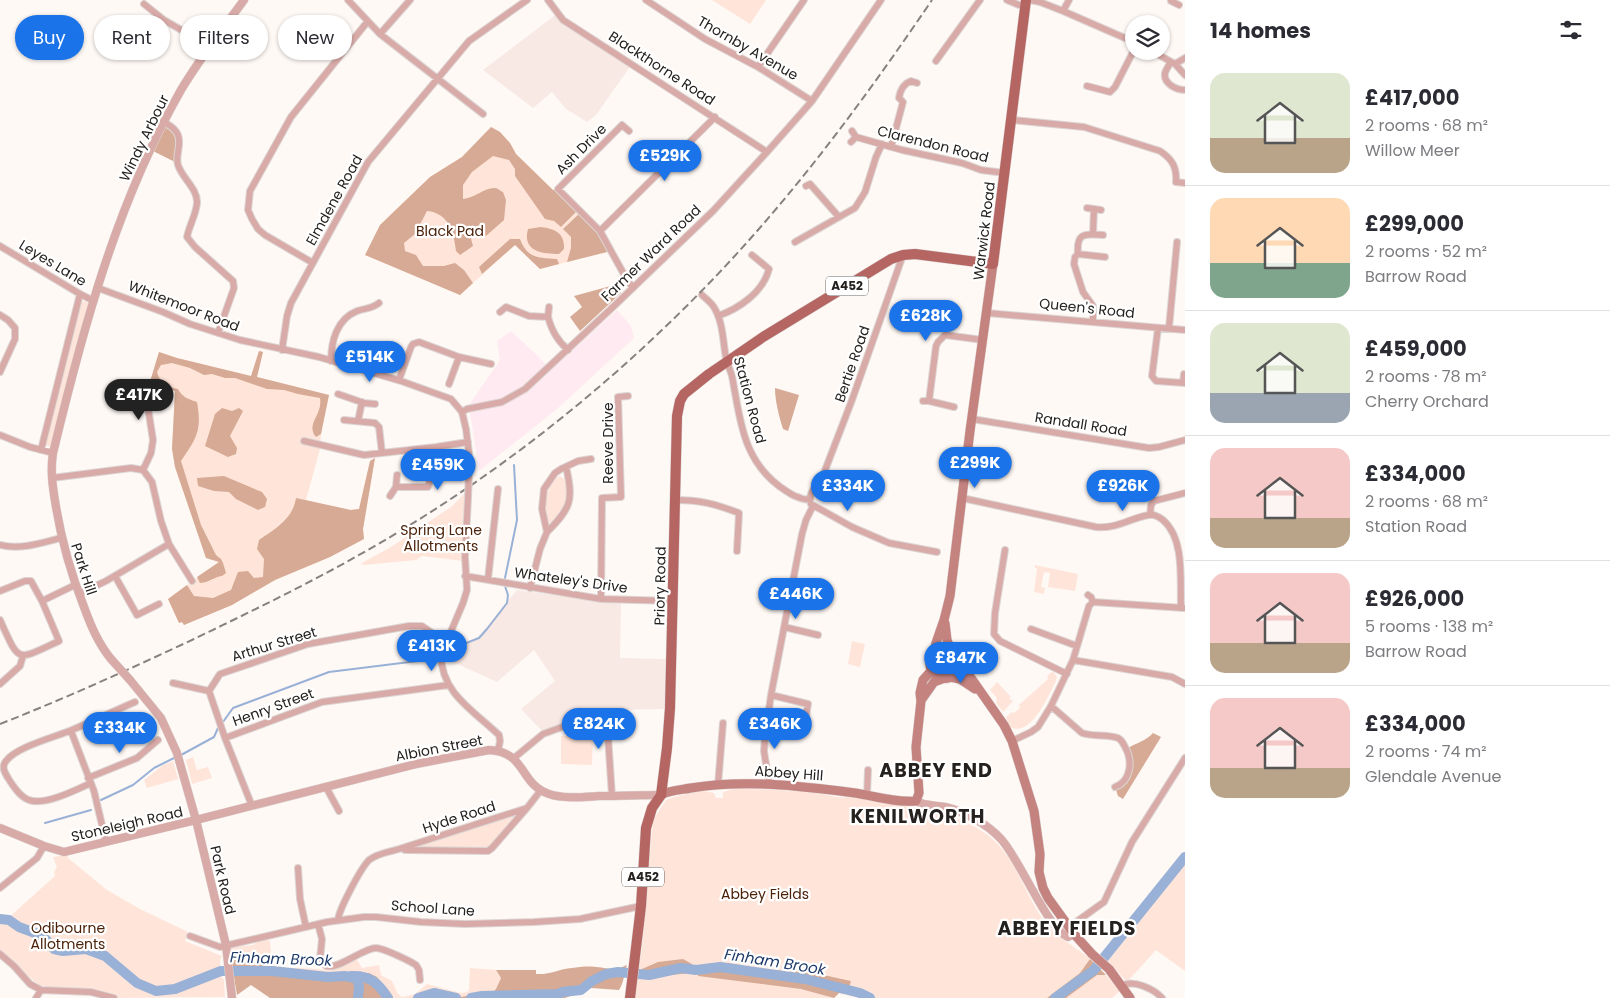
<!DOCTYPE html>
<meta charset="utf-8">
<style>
body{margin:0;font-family:Poppins,sans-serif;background:#f2f2f3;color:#2b2b33;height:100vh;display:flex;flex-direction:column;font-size:19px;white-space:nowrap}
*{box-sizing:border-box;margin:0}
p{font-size:16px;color:#7c7c81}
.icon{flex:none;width:28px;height:28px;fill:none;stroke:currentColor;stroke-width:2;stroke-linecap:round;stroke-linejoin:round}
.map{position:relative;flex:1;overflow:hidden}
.sheet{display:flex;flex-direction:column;background:#fff;width:425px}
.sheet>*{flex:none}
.guide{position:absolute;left:15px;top:15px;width:475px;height:45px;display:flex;gap:10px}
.fabs{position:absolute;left:1125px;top:15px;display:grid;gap:10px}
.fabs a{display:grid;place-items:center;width:45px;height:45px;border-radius:50%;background:#fff;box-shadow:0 1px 4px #0004;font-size:25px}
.price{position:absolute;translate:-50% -42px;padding:0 11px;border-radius:18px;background:#1a73e8;color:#fff;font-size:16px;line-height:32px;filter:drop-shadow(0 1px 2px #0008)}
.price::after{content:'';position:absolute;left:50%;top:30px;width:15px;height:11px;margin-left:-8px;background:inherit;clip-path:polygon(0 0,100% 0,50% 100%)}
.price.on{background:#222;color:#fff}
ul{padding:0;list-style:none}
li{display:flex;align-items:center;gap:15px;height:125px;padding:0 25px}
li+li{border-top:1px solid #e1e1e2}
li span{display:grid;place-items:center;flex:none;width:140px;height:100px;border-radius:15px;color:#555}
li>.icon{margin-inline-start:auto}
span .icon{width:60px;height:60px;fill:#fffc;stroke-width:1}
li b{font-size:21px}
h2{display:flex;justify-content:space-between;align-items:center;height:60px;padding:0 25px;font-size:21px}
.tag{padding:0 18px;border-radius:22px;background:#fff;box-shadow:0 1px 4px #0004;font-size:18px;line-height:45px}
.tag.on{background:#1a73e8;color:#fff}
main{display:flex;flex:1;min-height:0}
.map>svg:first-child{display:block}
.industrial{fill:#ffeaf1}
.education{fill:#f8e9e4}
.green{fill:#ffe5d9}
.forest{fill:#d6aa94}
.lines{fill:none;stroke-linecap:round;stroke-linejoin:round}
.stream{stroke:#99b1d6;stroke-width:2}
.river{stroke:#99b1d6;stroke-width:10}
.minor-casing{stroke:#dcd6d4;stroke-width:8}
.tertiary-casing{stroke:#dcd6d4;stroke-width:9}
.secondary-casing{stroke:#dcd6d4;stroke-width:10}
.primary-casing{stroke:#dcd6d4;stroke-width:11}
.minor{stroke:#d9aba8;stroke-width:6}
.tertiary{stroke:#d9aba8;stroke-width:8}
.secondary{stroke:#c58380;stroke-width:9}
.primary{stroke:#b56663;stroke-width:10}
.rail{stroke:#86827f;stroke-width:2;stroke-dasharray:8 4;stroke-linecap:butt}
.minor-bridge-casing{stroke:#dcd6d4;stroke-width:8;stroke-linecap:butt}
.tertiary-bridge-casing{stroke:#dcd6d4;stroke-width:9;stroke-linecap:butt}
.minor-bridge{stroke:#d9aba8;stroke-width:6}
.tertiary-bridge{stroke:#d9aba8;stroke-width:8}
.labels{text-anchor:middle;stroke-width:4.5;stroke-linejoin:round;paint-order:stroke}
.shield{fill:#fff;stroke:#666462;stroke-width:1}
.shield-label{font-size:12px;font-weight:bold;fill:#24211f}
.street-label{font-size:14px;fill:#24211f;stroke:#fff}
.park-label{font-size:14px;fill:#4b2209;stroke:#fff}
.water-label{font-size:15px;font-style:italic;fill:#1e3b6b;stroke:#fff}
.district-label{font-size:19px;font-weight:bold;letter-spacing:1px;fill:#24211f;stroke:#fff}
</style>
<main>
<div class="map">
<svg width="1185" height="998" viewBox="0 0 1185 998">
<rect width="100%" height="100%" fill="#fff9f6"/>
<path class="industrial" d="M617 310 631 326 634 338 557 409 479 471 469 405 500 360 497 341 511 331 539 357 550 370Z"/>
<path class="education" d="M558 13 632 64 596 115 587 122 566 109 552 92 533 108 483 70Z
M517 590 621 604 620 658 669 659 667 709 602 710 542 731 521 709 555 681 534 650 497 682 453 662V648L478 637Z"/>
<path class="green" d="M712 0H766L750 24Z
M491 127 500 132 510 143 516 154 553 190 558 189 611 251 540 269 515 245 460 295 365 255 380 225 430 177 462 157Z
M86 301 89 304V307L51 446H45V443L81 302Z
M259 351 263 352 257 377 329 395 321 434 320 449 306 500 347 510 359 509 370 461 375 458 363 529 364 539 330 557 275 580 232 605 184 625 182 622 179 623 168 599 219 562 206 558 175 467 172 449 175 391 149 385 159 352 177 358 251 376Z
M559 476C581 484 561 514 550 524 542 507 545 488 559 476Z
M465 493 463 561 422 556 416 560 365 565 360 564 391 547 451 507Z
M1035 565 1078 574 1075 591 1048 587 1050 573 1044 572 1041 587 1045 588 1044 594 1034 592 1037 568H1035Z
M852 641 865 644 860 667 848 664Z
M1053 671 1057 677 1056 681C1048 696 1031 738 1010 727L1006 717 1012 712 1014 713 1020 708 1019 705 1048 679 1047 676Z
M997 682 1011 697 1009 698 1013 701 1003 712 996 703 997 698 990 690Z
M561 736H593L592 765 561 764Z
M193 757 197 770 208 767 212 778 192 784 186 760Z
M173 761 178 779 147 788 144 780 163 765Z
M733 789C761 789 788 790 816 793 826 794 839 799 847 797 893 804 972 809 1002 849 1019 870 1027 896 1042 918 1055 938 1077 947 1094 962 1103 971 1111 981 1120 991L1112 998H859L839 993 834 998H634L642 948 653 820 666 800 677 796 704 791 714 793 716 798H723V792Z
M520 813 488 848H414L425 843Z
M68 855V858L107 890 140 909 188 932 185 941 222 956 220 960 221 976 224 980 225 997 120 998 108 994 53 988 39 985 0 952V921L2 922 7 919 55 876 54 872 57 867 53 857Z
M1185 862V971L1156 950 1127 982 1105 958Z
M267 940 270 941 271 953 269 962C275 964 282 968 288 968 303 968 316 968 330 971L348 963 357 960 362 968 379 965 381 975 392 981 398 994 402 997 415 994 427 984 461 993 467 992 469 990 470 968 496 970 501 978 496 989 493 992 460 997 433 991 424 992 412 998H393L345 976 328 977 306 974 282 973 260 963 254 965 244 962 230 954V948L253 945 259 941Z"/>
<path class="forest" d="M164 122 179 136 177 163 151 150Z
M491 127 500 132 510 143 516 154 553 190 558 189 578 210 561 227 554 221 545 219 515 176V169L509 160 493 156 472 172 463 185V199C474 198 486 187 495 188 498 188 500 191 503 192L506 200 504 220 486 236 477 231 471 239 473 246 460 255 456 251C454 233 449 213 427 211L415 234 404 243 405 251 416 255 423 266H444L455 263 464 270 473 283 460 295 365 255 380 225 430 177 462 157Z
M581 212 600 231 611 251 567 262 571 248V237L563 229Z
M541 227C555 229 565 233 564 249L559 254C541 254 522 251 528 229Z
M510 239H520C527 258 538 258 557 259L559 264 540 269 515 245 482 274 479 267Z
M618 284 621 293 580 331 570 317 582 307 574 296Z
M259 351 263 352 257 377 329 395 321 434 316 437C305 424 323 415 320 398L298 394 284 390 267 389 235 378H225L212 374 204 375 190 368 172 363 161 365 157 372C160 383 167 387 178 389 182 397 188 399 197 402 202 430 197 438 181 461L201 525 216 555 221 559 223 563 226 573 222 576C213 577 211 582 200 583L197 577 219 562 206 558 175 467 172 449 175 391 149 385 159 352 177 358 251 376Z
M775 388 799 395 788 431 783 429C779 416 775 401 775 388Z
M222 408 232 411 239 408 243 411 230 436 237 448 236 454 228 457 205 446 215 414Z
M375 458 363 529 364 539 330 557 275 580 232 605 184 625 182 622 179 623 168 599 187 585 194 596 213 598 231 590 238 572 248 571 254 578 263 577 264 559 257 549 259 540C275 529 293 519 296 498L351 510 359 509 370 461Z
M224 476 262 492 267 499 265 507 258 510 236 499 229 492 214 491 198 486 197 478Z
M1153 733 1161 737 1123 799 1118 796 1115 787 1128 775 1126 749C1136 743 1146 741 1153 733Z
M239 953 245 962 254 965 260 963 282 973 336 977 369 973 377 977 393 998H270L251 985 237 995 230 954Z
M683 959 692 964 691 973 641 978 642 969 658 962Z
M1090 959 1106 975H1097L1066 998H1047L1080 973Z
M728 963 759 969 814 973 851 981 847 994 839 993 834 998 801 989 698 976 700 966Z
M627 965C624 974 624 982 619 990L591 988 565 998H445C434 995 424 998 412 998L424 992 433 991 460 997 493 992 496 989 501 978 496 970H536V974C550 975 559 969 572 968 579 967 588 966 596 967 611 968 611 972 627 965Z"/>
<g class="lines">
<path class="stream" d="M505 578 517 520 514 465
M446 651 479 638 487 629 507 603 508 595 505 586
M223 722 233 708 329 672 434 659
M181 755 214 737 218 728
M101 800 133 785 154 768 176 757
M45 823 91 810"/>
<path class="river" d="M0 919 9 920 19 927 43 936 54 949 63 951 86 949 105 956 137 983 156 991 175 989 221 971H272L328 977 345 976 355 978 358 981 359 987 358 998
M351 976C370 975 378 983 388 998
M418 998 434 993 456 998
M471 998 482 996 558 994 562 992 581 990 592 981 606 974 618 972 649 975 681 968 696 970 720 967 805 979 860 993 870 998
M1055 998 1094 970 1185 857"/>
<g class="minor-casing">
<path id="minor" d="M348 0 380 34 483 114
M548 0 563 20 767 152
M646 0 705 39 758 67 812 101
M1007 0 1019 5H1025
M1030 0 1040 2 1063 11 1134 42
M1171 1 1179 5
M144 4 164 20 183 31 192 50 201 59
M1063 11 1069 0
M380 34 410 0
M1152 51 1175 64 1185 75
M936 61 980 0
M1171 62C1169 65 1166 70 1165 73 1163 84 1177 90 1185 90
M1175 64 1185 58
M758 67 804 0
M1087 86 1110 92 1115 87 1134 50
M1012 120 1084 127 1160 151C1172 159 1177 167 1176 182L1185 183
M164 122C170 126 175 128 178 135 182 145 175 155 178 165 182 178 198 189 197 203 196 215 189 226 187 237L195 247 233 281 234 288 218 333
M629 131 622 125 558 189 600 231 626 278 633 288
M856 137 902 150 962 163 981 170 1005 173
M851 142 856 137 852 131
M891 147 903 102 899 98C900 91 903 84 911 81L917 83
M806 186 810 184 839 217
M1087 208 1101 210
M600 231 715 117
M1093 234 1094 209
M795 242 855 208 865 192 876 157 882 144
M0 246 80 294 94 301
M1078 254 1075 257 1074 264 1083 292 1093 306V321
M1078 254C1076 232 1085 234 1103 235
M1078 254 1105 257
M313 263 265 235 258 229 252 219 248 210 250 191 291 117 368 21
M98 288 163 312 190 324 240 340 319 357 401 381 451 399 462 412 466 429 469 453V471
M702 295C706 299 712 303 715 309 723 323 723 342 726 358 727 364 730 369 732 376 740 418 742 458 779 486 789 493 797 499 810 500
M500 312 506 307 529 316 548 317C552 331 557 340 568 350
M987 313 1185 330
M0 315 8 320 15 328V339L0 372
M718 316C740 308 763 292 769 269L752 255
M548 317 549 307
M1158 328 1152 376 1156 381 1185 383
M1169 328 1177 242
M282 350 287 316 291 303 368 162 469 41 527 0
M331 361C331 341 337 319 357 311 365 308 372 309 379 303
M399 380 411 347 413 344 419 342 459 357 491 364
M1183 383 1184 374
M449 384 459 357
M338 394 364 403 375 404
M923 401H929L954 407
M929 401 936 346 938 342 945 335 983 340
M462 412 467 409 502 402 525 389 614 306 713 211 767 152 812 101 881 0
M972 419 1149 448 1159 447 1185 440
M344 420 375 423 379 427 382 453
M358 421 362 402
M0 435 30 447 53 453
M304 441 364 455 436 447 468 442
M41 450 80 294
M143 470 151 453 153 440 148 408 152 402 163 400
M52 478 131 468 143 470 152 482 161 521 169 544 192 581
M396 487 397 475
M390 496 396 487H428L435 463 436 447
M468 498 465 557 467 590 463 603 441 655C441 693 474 711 499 735L500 741 498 751
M962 498 1096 527C1117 529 1130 518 1149 515 1154 514 1159 517 1163 520 1185 539 1180 580 1181 608
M675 500C701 500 715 504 739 513L737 551
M810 500C810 492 816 484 824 481V473L852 400 903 255
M811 504 852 527 889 543 937 552
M1150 515 1151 505 1154 501 1185 493
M547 532C571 508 574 500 566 467
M0 545C20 550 42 543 61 538
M1005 550 995 613 994 634 1000 641 1067 674
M115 576 137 615 159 604
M465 576 601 599 673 601
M488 579 498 489
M530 588 540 549 547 532 542 509 544 489 555 473 561 469 578 461 591 459
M0 591 25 581H31L42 601 59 641C16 661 20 664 0 620
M79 594 106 581 169 544
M1088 595 1091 597 1093 602 1184 608
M601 599 602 498 621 497 618 397 628 396
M42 601 75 585
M784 627 818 635
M1031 629 1077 646
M1073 660 1172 677 1185 684
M173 683 209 691 220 674 308 644 409 626H422L445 642
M0 684 20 666 23 656
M209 691 225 738 252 806
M771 695 808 704 806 716
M1051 706 1082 733C1093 737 1107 734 1118 738 1122 740 1123 743 1125 747 1133 761 1131 781 1115 787
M71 731 94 791 106 842
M225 738 322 702 449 685
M1012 741 1031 732 1038 727 1051 706 1073 660 1089 606 1093 602
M514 758 543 734 603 712
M88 778 137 758 158 740
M91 783C76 790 44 806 29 800 20 797 13 786 8 778 5 773 1 767 6 761 16 747 55 737 72 730 93 721 114 711 135 702
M769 784 764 751 765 737 771 695 802 534 806 520 813 506
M718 785 723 723
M326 787 339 811
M867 795 868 770
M612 796 608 736H623
M405 850 488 851 492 848 526 809
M298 868 300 899 306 927
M0 888 37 858 44 846
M338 920C339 909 361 868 369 860 378 853 389 852 399 849L527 808 541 790
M318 924 322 939 320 959 326 966C338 970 363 948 376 948 383 948 410 961 416 965L419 970 420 980
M1069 927 1104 902 1132 842 1185 758
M190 936 220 947 327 922 364 917H376L421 922 465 924 534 922 580 919 641 906
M0 954 14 966 30 984 41 990 91 992 114 998
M1122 986C1133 979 1154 989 1162 998
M36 998 41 990"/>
</g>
<g class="tertiary-casing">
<path id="tertiary" d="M111 659C98 643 91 626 84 607 71 574 62 543 56 507 53 489 50 472 53 453 83 328 117 202 181 90 200 58 222 30 244 0
M130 680 161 718 177 753 196 820 226 945 232 998
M916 801C924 806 935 805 945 807 966 812 987 824 1001 839 1021 861 1046 927 1068 937L1074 934
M0 828 44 846 64 852 196 820 416 764 489 750C527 752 519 784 549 794 564 799 582 797 599 796 620 796 640 795 661 795"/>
</g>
<g class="secondary-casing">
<path id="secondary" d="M945 623 947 640 953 656
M933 656 936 643 944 620 950 596 970 431 993 264
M957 662C955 675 951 682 937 677 930 671 928 664 933 656L945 652 953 656 969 675 1004 725 1012 741 1034 811 1040 854 1039 872 1043 888 1048 898 1074 934 1092 954 1109 969 1130 998
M950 677 960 679 975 689
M922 699 934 682 942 679
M661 795C670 790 681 790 691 788 746 779 801 786 855 793 874 796 896 803 916 801L919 793 916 747 921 701 920 693 923 680 931 671"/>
</g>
<g class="primary-casing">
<path id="primary" d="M630 998 641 906 646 828 652 808 661 795 667 748 670 708 677 416 680 401 684 394 709 374 763 337 891 259 903 255 915 254 993 264 1026 0"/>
</g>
<use href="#minor" class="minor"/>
<use href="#tertiary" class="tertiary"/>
<use href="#secondary" class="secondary"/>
<use href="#primary" class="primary"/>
<path class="rail" d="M0 724C66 698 130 669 194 639 252 611 310 583 366 551 495 478 614 383 716 276 797 191 866 97 932 0"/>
<g class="minor-bridge-casing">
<path id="minor-bridge" d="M468 498 469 471"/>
</g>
<g class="tertiary-bridge-casing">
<path id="tertiary-bridge" d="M111 659 130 680"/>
</g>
<use href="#minor-bridge" class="minor-bridge"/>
<use href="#tertiary-bridge" class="tertiary-bridge"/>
</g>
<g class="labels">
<g class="shield">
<rect x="826" y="276.5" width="42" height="19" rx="4"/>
<rect x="622" y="867.5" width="42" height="19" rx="4"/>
</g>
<g class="shield-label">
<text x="847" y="290">A452</text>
<text x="643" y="881">A452</text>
</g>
<g class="street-label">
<text transform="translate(748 48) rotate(30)" y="5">Thornby Avenue</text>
<text transform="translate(662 68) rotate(33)" y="5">Blackthorne Road</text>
<text transform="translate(144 138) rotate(-64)" y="5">Windy Arbour</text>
<text transform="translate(933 144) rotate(14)" y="5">Clarendon Road</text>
<text transform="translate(581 149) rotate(-45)" y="5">Ash Drive</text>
<text transform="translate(334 200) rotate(-61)" y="5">Elmdene Road</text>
<text transform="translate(984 231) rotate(-83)" y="5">Warwick Road</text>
<text transform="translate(651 253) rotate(-44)" y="5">Farmer Ward Road</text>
<text transform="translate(53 263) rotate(31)" y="5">Leyes Lane</text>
<text transform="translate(184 306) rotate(21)" y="5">Whitemoor Road</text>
<text transform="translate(1087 308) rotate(6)" y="5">Queen's Road</text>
<text transform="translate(852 364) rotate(-71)" y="5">Bertie Road</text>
<text transform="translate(750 400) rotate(75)" y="5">Station Road</text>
<text transform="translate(1081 424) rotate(9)" y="5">Randall Road</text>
<text transform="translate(608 443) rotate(-90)" y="5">Reeve Drive</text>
<text transform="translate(84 569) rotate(72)" y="5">Park Hill</text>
<text transform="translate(571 580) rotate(8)" y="5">Whateley's Drive</text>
<text transform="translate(660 586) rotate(-89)" y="5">Priory Road</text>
<text transform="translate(274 644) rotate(-17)" y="5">Arthur Street</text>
<text transform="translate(273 707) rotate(-20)" y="5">Henry Street</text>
<text transform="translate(439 748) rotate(-11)" y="5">Albion Street</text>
<text transform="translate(789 773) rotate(4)" y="5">Abbey Hill</text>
<text transform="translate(459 817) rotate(-18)" y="5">Hyde Road</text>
<text transform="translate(127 824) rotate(-13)" y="5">Stoneleigh Road</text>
<text transform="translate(223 880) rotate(77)" y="5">Park Road</text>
<text transform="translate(433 908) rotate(4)" y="5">School Lane</text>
</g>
<g class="park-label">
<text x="450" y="236">Black Pad</text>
<text x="441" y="535">Spring Lane<tspan x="441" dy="16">Allotments</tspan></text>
<text x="765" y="899">Abbey Fields</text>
<text x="68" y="933">Odibourne<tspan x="68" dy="16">Allotments</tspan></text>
</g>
<g class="water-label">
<text transform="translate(281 959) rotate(2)" y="5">Finham Brook</text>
<text transform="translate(775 962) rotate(9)" y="5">Finham Brook</text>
</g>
<g class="district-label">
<text x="936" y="777">ABBEY END</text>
<text x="918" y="823">KENILWORTH</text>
<text x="1067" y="935">ABBEY FIELDS</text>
</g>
</g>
</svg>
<div class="fabs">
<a><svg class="icon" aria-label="layers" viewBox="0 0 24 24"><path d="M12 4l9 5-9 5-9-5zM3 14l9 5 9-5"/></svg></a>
</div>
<b class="price" style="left:665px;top:182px">£529K</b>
<b class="price" style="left:926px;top:342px">£628K</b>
<b class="price" style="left:370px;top:383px">£514K</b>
<b class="price on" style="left:139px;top:421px">£417K</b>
<b class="price" style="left:975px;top:489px">£299K</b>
<b class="price" style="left:438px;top:491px">£459K</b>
<b class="price" style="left:848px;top:512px">£334K</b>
<b class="price" style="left:1123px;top:512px">£926K</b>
<b class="price" style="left:796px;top:620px">£446K</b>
<b class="price" style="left:432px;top:672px">£413K</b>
<b class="price" style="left:961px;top:684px">£847K</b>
<b class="price" style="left:599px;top:750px">£824K</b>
<b class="price" style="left:775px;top:750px">£346K</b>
<b class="price" style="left:120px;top:754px">£334K</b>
<div class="guide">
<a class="tag on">Buy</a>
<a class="tag">Rent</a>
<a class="tag">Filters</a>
<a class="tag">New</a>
</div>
</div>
<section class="sheet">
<h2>14 homes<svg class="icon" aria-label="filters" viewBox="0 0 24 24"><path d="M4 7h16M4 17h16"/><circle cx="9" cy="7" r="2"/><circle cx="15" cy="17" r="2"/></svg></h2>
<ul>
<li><span style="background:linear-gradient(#dfe7d0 65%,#b9a48a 0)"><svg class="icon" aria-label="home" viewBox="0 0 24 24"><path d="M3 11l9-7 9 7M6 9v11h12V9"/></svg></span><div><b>£417,000</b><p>2 rooms · 68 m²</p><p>Willow Meer</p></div></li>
<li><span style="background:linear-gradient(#ffd9b3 65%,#7fa58c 0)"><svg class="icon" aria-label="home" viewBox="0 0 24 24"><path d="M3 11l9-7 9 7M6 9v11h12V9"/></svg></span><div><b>£299,000</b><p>2 rooms · 52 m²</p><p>Barrow Road</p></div></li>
<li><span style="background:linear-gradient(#dfe7d0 70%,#9aa5b1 0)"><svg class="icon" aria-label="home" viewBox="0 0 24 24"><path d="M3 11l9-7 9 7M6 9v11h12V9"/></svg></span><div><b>£459,000</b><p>2 rooms · 78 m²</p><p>Cherry Orchard</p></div></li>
<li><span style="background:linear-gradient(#f6c9c9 70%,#b9a48a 0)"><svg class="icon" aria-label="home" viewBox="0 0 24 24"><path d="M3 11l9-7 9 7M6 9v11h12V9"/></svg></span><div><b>£334,000</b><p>2 rooms · 68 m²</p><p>Station Road</p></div></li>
<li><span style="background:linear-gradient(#f6c9c9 70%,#b9a48a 0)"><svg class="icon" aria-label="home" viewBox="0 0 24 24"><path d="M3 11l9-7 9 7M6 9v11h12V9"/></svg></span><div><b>£926,000</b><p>5 rooms · 138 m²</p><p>Barrow Road</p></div></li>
<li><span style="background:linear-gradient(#f6c9c9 70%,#b9a48a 0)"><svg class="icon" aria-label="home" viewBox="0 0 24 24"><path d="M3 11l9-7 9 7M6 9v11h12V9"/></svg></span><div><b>£334,000</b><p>2 rooms · 74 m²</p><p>Glendale Avenue</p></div></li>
</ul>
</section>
</main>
